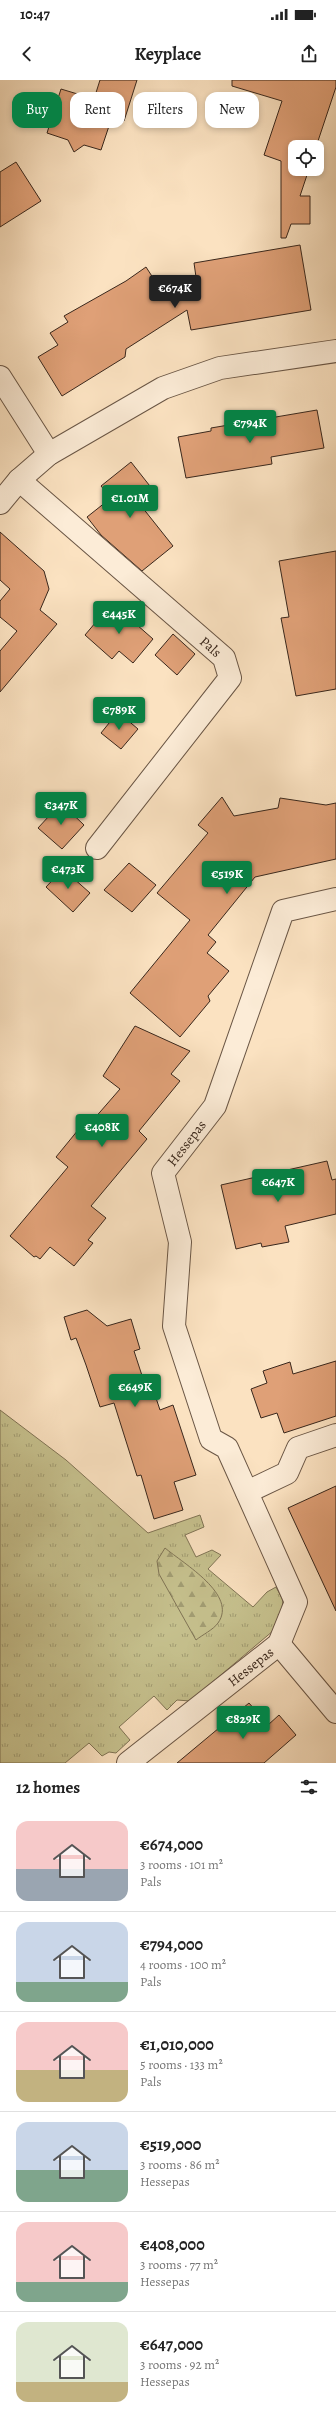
<!DOCTYPE html>
<meta charset="utf-8">
<style>
body{margin:0;font-family:Alegreya,serif;background:#f6f6f6;color:#222;height:100vh;display:flex;flex-direction:column;font-size:15px;white-space:nowrap}
*{box-sizing:border-box;margin:0}
p{font-size:13px;color:#767676}
.icon{flex:none;width:22px;height:22px;fill:none;stroke:currentColor;stroke-width:2;stroke-linecap:round;stroke-linejoin:round}
.map{position:relative;height:1683px;overflow:hidden}
.panel{display:flex;flex-direction:column;background:#fff;flex:1}
.panel>*{flex:none}
.guide{position:absolute;left:12px;top:12px;width:312px;height:36px;display:flex;gap:8px}
.tools{position:absolute;left:288px;top:60px;display:grid;gap:8px}
.tools a{display:grid;place-items:center;width:36px;height:36px;border-radius:8px;background:#fff;box-shadow:0 2px 6px #0003;font-size:20px}
.price{position:absolute;translate:-50% -34px;padding:0 9px;border-radius:4px;background:#0b8043;color:#fff;font-size:13px;line-height:26px;filter:drop-shadow(0 1px 2px #0008)}
.price::after{content:'';position:absolute;left:50%;top:24px;width:12px;height:9px;margin-left:-6px;background:inherit;clip-path:polygon(0 0,100% 0,50% 100%)}
.price.current{background:#222;color:#fff}
ul{padding:0;list-style:none}
li{display:flex;align-items:center;gap:12px;height:100px;padding:0 16px}
li+li{border-top:1px solid #e0e0e0}
li span{display:grid;place-items:center;flex:none;width:112px;height:80px;border-radius:12px;color:#555}
li>.icon{margin-inline-start:auto}
span .icon{width:48px;height:48px;fill:#fffc;stroke-width:1}
li b{font-size:17px}
h2{display:flex;justify-content:space-between;align-items:center;height:48px;padding:0 16px;font-size:17px}
.tag{padding:0 14px;border-radius:12px;background:#fff;box-shadow:0 2px 6px #0003;font-size:14px;line-height:36px}
.tag.current{background:#0b8043;color:#fff}
.status{display:flex;justify-content:space-between;align-items:center;height:28px;padding:0 20px;background:#fff;direction:ltr}
.status svg{height:11px;fill:currentColor}
header{display:flex;justify-content:space-between;align-items:center;height:52px;padding:0 16px;background:#fff;font-size:18px;font-weight:700}
.map>svg:first-child{display:block}
.grass{fill:url(#grass-tufts);stroke:#807455}
.forest{fill:url(#forest-firs);stroke:#807455}
.building{fill:#dfa077;stroke:#39271c}
.lines{fill:none;stroke-linecap:round;stroke-linejoin:round}
.minor-casing{stroke:#6a5645;stroke-width:24}
.minor{stroke:#fcecd7;stroke-width:22}
.labels{text-anchor:middle;stroke-width:3.5;stroke-linejoin:round;paint-order:stroke}
.street-label{font-size:14px;fill:#39271c;stroke:#fcecd7}
</style>
<div class="status"><b>10:47</b><svg viewBox="0 0 49 12"><path d="M0 12V9h3v3zM5 12V6h3v6zM10 12V3h3v9zM15 12V0h3v12zM26 1h20v11H26zM47 4h2v5h-2z"/></svg></div>
<header><svg class="icon" aria-label="back" viewBox="0 0 24 24"><path d="M15 5l-7 7 7 7"/></svg>Keyplace<svg class="icon" aria-label="share" viewBox="0 0 24 24"><path d="M12 15V3M7 8l5-5 5 5M5 13v7h14v-7"/></svg></header>
<div class="map">
<svg width="336" height="1683" viewBox="0 0 336 1683">
<defs>
<pattern id="grass-tufts" width="24" height="20" patternUnits="userSpaceOnUse"><rect width="24" height="20" fill="#c6c18e"/><path d="M3 7l-1-3M5 7V3M7 7l1-3M15 17l-1-3M17 17v-4M19 17l1-3" fill="none" stroke="#a29d73"/></pattern>
<pattern id="forest-firs" width="22" height="20" patternUnits="userSpaceOnUse"><rect width="22" height="20" fill="#c6c18e"/><path d="M5 1l3.5 6h-7zM16 11l3.5 6h-7z" fill="#a29d73"/></pattern>
</defs>
<rect width="100%" height="100%" fill="#fbe2c1"/>
<filter id="stains"><feTurbulence type="fractalNoise" baseFrequency=".005" numOctaves="4"/><feColorMatrix values="0 0 0 0 .2 0 0 0 0 .09 0 0 0 0 .02 0 0 0 .5 -.17"/></filter>
<radialGradient id="worn" r=".72"><stop offset=".6" stop-color="#630" stop-opacity="0"/><stop offset="1" stop-color="#630" stop-opacity=".3"/></radialGradient>
<path class="grass" d="M0 1330 66 1380 148 1453 200 1435 204 1447 185 1455 196 1477 212 1470 221 1475 208 1489 253 1527 267 1512 276 1507 283 1520 280 1545 190 1621 177 1620 167 1630 154 1616 119 1647 130 1660 116 1673 109 1672 102 1676 89 1663 65 1683H0Z"/>
<path class="forest" d="M165 1468C184 1484 238 1515 218 1543 213 1550 202 1555 196 1560L159 1494 157 1481Z"/>
<path class="building" d="M100 0H137L124 41 112 37 101 70 84 65 74 72 68 60 47 53 61 9 94 19Z
M232 0H336V7L316 67H295V89H309L300 116H310V144H291L286 158H281V81L264 75 282 21 232 6Z
M16 82 41 121 0 147V92Z
M300 165 311 230 191 250 187 230 126 269 125 277 62 316 38 277 58 265 50 253 68 242 64 236 126 201 146 187 157 204 196 197 194 183Z
M317 330 324 368 271 377 272 384 186 398 178 357 211 351V348Z
M131 382 157 415 142 427 173 466 142 491 101 455 87 437 111 418 101 406Z
M0 452 44 491 49 509 40 530 57 544 0 612V571L17 551 0 537V521L10 509 0 500Z
M336 471V609L296 616 281 538 289 537 279 481Z
M112 523 153 559 133 583 119 571 112 579 85 555Z
M173 554 195 574 177 595 155 575Z
M118 632 138 649 121 669 101 653Z
M222 717 234 736 278 728 280 718 326 725 336 723V779L255 797 208 855 216 862 207 873 229 891 208 916 210 921 180 957 130 913 190 840 157 813 208 753 198 745Z
M61 723 84 745 62 769 38 748Z
M129 783 156 805 132 832 104 810Z
M63 789 90 813 73 832 46 807Z
M135 946 190 971 171 994 180 1001 139 1051 147 1059 91 1126 106 1138 88 1160 93 1163 74 1186 50 1167 40 1179 36 1176 34 1177 10 1156 68 1087 56 1077 83 1044 87 1047 120 1009 103 996Z
M327 1081 332 1100 336 1099V1134L285 1146 289 1162 262 1167 261 1163 236 1169 221 1105Z
M87 1230 107 1246 131 1239 140 1269 134 1271 149 1317 155 1315 160 1330 173 1325 196 1395 174 1402 183 1430 154 1439 141 1395 137 1396 114 1323 100 1327 86 1285 76 1258 71 1260 64 1237Z
M336 1281V1336L284 1353 277 1333 261 1338 251 1309 267 1303 263 1291 290 1282 293 1294Z
M336 1406V1531L288 1428Z
M249 1623 268 1645 279 1635 296 1655 264 1683H177Z"/>
<g class="lines">
<g class="minor-casing">
<g id="minor">
<path d="M0 297 49 374"/>
<path id="s1" d="M19 400 224 578 230 598 97 768"/>
<path d="M0 423 19 400 49 374 163 308 220 288 336 271"/>
<path d="M247 1412 287 1393 298 1368 336 1355"/>
<path d="M279 1564 336 1632"/>
<path id="s2" d="M128 1683 279 1564 296 1522 227 1368 211 1359 174 1246 180 1162 163 1093 215 1026 283 831 336 819"/>
</g>
</g>
<use href="#minor" class="minor"/>
</g>
<g class="labels">
<g class="street-label">
<text dy="5" stroke="none"><textPath href="#s1" startOffset="254">Pals</textPath></text>
<text dy="5" stroke="none"><textPath href="#s2" startOffset="737">Hessepas</textPath></text>
<text dy="5" stroke="none"><textPath href="#s2" startOffset="156">Hessepas</textPath></text>
</g>
</g>
<rect width="100%" height="100%" filter="url(#stains)"/>
<rect width="100%" height="100%" fill="url(#worn)"/>
</svg>
<div class="tools">
<a><svg class="icon" aria-label="locate" viewBox="0 0 24 24"><circle cx="12" cy="12" r="6"/><path d="M12 2v4M12 18v4M2 12h4M18 12h4"/></svg></a>
</div>
<b class="price current" style="left:175px;top:229px">€674K</b>
<b class="price" style="left:250px;top:364px">€794K</b>
<b class="price" style="left:130px;top:439px">€1.01M</b>
<b class="price" style="left:119px;top:555px">€445K</b>
<b class="price" style="left:119px;top:651px">€789K</b>
<b class="price" style="left:61px;top:746px">€347K</b>
<b class="price" style="left:68px;top:810px">€473K</b>
<b class="price" style="left:227px;top:815px">€519K</b>
<b class="price" style="left:102px;top:1068px">€408K</b>
<b class="price" style="left:278px;top:1123px">€647K</b>
<b class="price" style="left:135px;top:1328px">€649K</b>
<b class="price" style="left:243px;top:1660px">€829K</b>
<div class="guide">
<a class="tag current">Buy</a>
<a class="tag">Rent</a>
<a class="tag">Filters</a>
<a class="tag">New</a>
</div>
</div>
<section class="panel">
<h2>12 homes<svg class="icon" aria-label="filters" viewBox="0 0 24 24"><path d="M4 7h16M4 17h16"/><circle cx="9" cy="7" r="2"/><circle cx="15" cy="17" r="2"/></svg></h2>
<ul>
<li><span style="background:linear-gradient(#f6c9c9 60%,#9aa5b1 0)"><svg class="icon" aria-label="home" viewBox="0 0 24 24"><path d="M3 11l9-7 9 7M6 9v11h12V9"/></svg></span><div><b>€674,000</b><p>3 rooms · 101 m²</p><p>Pals</p></div></li>
<li><span style="background:linear-gradient(#c9d6e8 75%,#7fa58c 0)"><svg class="icon" aria-label="home" viewBox="0 0 24 24"><path d="M3 11l9-7 9 7M6 9v11h12V9"/></svg></span><div><b>€794,000</b><p>4 rooms · 100 m²</p><p>Pals</p></div></li>
<li><span style="background:linear-gradient(#f6c9c9 60%,#c2b280 0)"><svg class="icon" aria-label="home" viewBox="0 0 24 24"><path d="M3 11l9-7 9 7M6 9v11h12V9"/></svg></span><div><b>€1,010,000</b><p>5 rooms · 133 m²</p><p>Pals</p></div></li>
<li><span style="background:linear-gradient(#c9d6e8 60%,#7fa58c 0)"><svg class="icon" aria-label="home" viewBox="0 0 24 24"><path d="M3 11l9-7 9 7M6 9v11h12V9"/></svg></span><div><b>€519,000</b><p>3 rooms · 86 m²</p><p>Hessepas</p></div></li>
<li><span style="background:linear-gradient(#f6c9c9 75%,#7fa58c 0)"><svg class="icon" aria-label="home" viewBox="0 0 24 24"><path d="M3 11l9-7 9 7M6 9v11h12V9"/></svg></span><div><b>€408,000</b><p>3 rooms · 77 m²</p><p>Hessepas</p></div></li>
<li><span style="background:linear-gradient(#dfe7d0 75%,#c2b280 0)"><svg class="icon" aria-label="home" viewBox="0 0 24 24"><path d="M3 11l9-7 9 7M6 9v11h12V9"/></svg></span><div><b>€647,000</b><p>3 rooms · 92 m²</p><p>Hessepas</p></div></li>
</ul>
</section>
